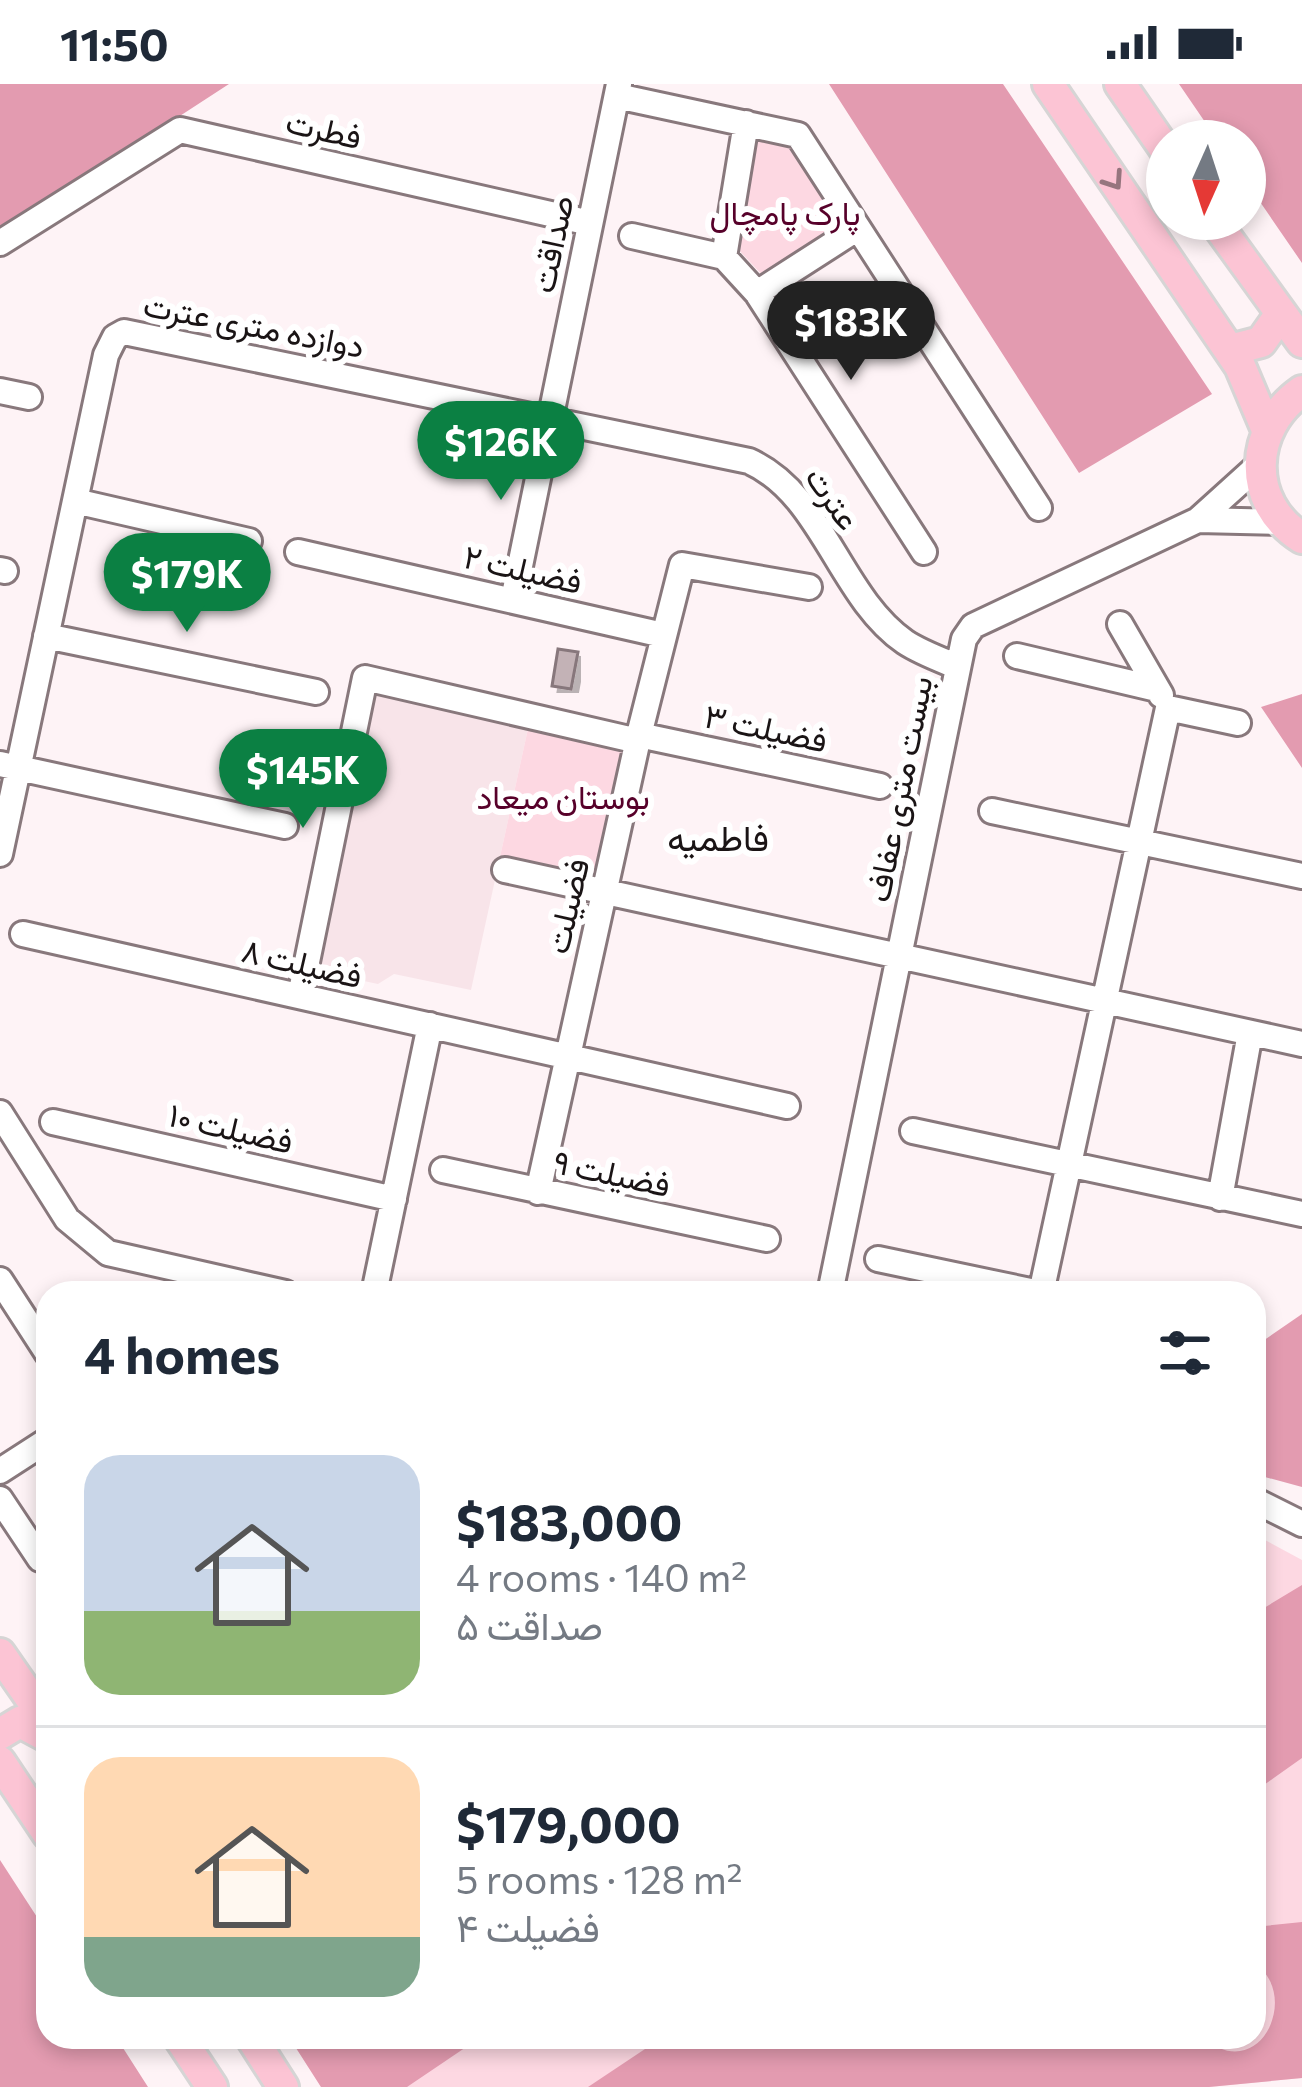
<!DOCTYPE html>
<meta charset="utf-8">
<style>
body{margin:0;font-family:Commissioner,Vazirmatn,sans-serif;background:#f6f6f7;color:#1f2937;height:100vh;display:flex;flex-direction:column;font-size:45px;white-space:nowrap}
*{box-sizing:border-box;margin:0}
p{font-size:39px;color:#747a83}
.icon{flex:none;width:66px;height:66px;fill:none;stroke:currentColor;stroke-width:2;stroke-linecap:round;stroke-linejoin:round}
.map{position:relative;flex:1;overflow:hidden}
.drawer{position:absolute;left:36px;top:1197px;width:1230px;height:768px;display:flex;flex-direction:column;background:#fff;border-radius:36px;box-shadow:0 6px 18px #0003}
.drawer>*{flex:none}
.needle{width:78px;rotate:183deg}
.tools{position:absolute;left:1146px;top:36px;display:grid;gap:24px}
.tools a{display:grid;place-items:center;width:120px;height:120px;border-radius:50%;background:#fff;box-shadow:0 6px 18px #0003;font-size:60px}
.price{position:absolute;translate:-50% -102px;padding:0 27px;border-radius:42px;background:#0b8043;color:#fff;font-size:39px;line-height:78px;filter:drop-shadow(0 3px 6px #0008)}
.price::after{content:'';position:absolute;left:50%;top:72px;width:36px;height:27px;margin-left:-18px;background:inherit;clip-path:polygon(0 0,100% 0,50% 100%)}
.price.on{background:#222;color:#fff}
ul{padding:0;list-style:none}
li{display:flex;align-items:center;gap:36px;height:300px;padding:0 48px}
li+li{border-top:3px solid #e0e1e3}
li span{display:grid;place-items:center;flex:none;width:336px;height:240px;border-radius:36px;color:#555}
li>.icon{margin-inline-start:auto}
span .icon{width:144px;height:144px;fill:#fffc;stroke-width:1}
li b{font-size:51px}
h2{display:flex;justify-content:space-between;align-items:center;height:144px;padding:0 48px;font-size:51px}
.status{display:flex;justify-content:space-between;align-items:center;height:84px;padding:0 60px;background:#fff;direction:ltr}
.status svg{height:33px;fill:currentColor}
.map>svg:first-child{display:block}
.built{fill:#f8e4e9}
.green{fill:#fdd8e2}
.forest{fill:#e39bb0}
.building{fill:#c3b2b6;stroke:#87777b;stroke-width:3;filter:url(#shadow)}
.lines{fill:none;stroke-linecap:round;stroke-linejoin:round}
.minor-casing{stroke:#88787c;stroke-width:30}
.major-casing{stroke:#d6d5d5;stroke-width:36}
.minor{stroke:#fff;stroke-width:24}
.major{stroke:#fcc4d4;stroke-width:30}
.oneway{stroke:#96757e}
.labels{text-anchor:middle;stroke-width:12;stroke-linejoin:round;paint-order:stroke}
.street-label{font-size:33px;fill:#1a1415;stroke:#fff}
.park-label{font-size:33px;fill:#57012a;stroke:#fff}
.neighbourhood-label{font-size:36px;fill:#1a1415;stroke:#fff}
</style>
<div class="status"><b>11:50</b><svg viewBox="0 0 49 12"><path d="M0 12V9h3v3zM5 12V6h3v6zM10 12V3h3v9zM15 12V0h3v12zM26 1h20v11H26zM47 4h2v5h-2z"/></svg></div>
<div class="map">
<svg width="1302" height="2003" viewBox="0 0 1302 2003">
<defs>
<filter id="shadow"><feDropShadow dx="6" dy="6" stdDeviation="0" flood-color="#0004"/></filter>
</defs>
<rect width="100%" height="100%" fill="#fef3f6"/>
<path class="built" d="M377 608 529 640 471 906 394 890 378 900 317 887Z"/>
<path class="green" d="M754 53 794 62 845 142 764 193 736 163Z
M529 640 624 662 594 796 500 773Z
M1254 1450 1302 1476V1994L1209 2003H321L289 1953H1254Z"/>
<path class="forest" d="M0 0H229L0 149Z
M829 0H1003L1212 310 1079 389Z
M1179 0H1302V179L1245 96V57H1218Z
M1302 610V684L1261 623Z
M1302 1230V1403L1254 1390V1263Z
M1302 1501V1674L1254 1708V1530Z
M0 1776 48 1850V1953H116L148 2003H0Z
M1302 1838V1994L1209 2003H588L663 1953H1202C1260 2003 1302 1910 1254 1879V1843Z
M289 1953H481L407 2003H321Z"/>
<path class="building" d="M558 565 578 568 571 605 552 602Z"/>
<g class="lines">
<g class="minor-casing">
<path id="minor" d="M617 12 798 51 1039 424
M632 152 724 173 757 209 924 468
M0 159 180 46 590 139
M724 173 746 39
M757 209 858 144
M0 307 29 313
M75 417 249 457
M1198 436 1282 438
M298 468 663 551
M0 486 5 487
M513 516 619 0
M1120 540 1161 611
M46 552 316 608
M1017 572 1157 605
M1168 624 1238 639
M639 651 880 702
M0 680 285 742
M992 727 1302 792
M0 770 106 271 115 253 124 248 749 377C823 410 839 512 905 558 920 568 939 575 956 582
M505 786 1302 960
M23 850 787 1022
M300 912 365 594 638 657
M0 1029 67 1135 108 1169 285 1209
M53 1038 394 1115
M913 1047 1302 1130
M443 1086 767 1155
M538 1108 639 651 682 481 809 503
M1220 1114 1250 949
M878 1175 1040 1209
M0 1196 48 1270
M374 1209 430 941
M830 1209 964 555 973 542 1198 436 1260 380
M1041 1209 1168 624
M0 1387 48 1356
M0 1415 40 1475 48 1477
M1254 1416 1302 1440"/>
</g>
<g class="major-casing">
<path id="major" d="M1048 0 1240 282 1267 346
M1120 0 1167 68
M1213 135 1302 258
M1230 266 1261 258 1280 231
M1302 307C1249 344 1245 418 1302 454
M0 1570 48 1639
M0 1650 20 1638 48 1653
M0 1678 48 1750
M179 1953 212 2003
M251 1953 283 2003"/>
</g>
<use href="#minor" class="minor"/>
<use href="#major" class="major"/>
</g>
<defs><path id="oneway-chevron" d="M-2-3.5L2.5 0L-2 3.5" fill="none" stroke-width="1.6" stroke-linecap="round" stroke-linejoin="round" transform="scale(3)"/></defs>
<use class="oneway" href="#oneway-chevron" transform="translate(1114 97) rotate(56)"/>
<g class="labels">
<g class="street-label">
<text transform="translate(324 45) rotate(13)" y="12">فطرت</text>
<text transform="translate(552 160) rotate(-78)" y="12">صداقت</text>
<text transform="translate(254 241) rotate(11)" y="12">دوازده متری عترت</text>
<text transform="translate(833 414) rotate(55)" y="12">عترت</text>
<text transform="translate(523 485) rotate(13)" y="12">فضیلت ۲</text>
<text transform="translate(766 644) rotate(12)" y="12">فضیلت ۳</text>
<text transform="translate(899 705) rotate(-79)" y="12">بیست متری عفاف</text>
<text transform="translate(567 822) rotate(-77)" y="12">فضیلت</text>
<text transform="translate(302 879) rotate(13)" y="12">فضیلت ۸</text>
<text transform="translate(231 1044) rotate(13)" y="12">فضیلت ۱۰</text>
<text transform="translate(612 1089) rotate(12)" y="12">فضیلت ۹</text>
</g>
<g class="park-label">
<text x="785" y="141">پارک پامچال</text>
<text x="563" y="725">بوستان میعاد</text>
</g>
<g class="neighbourhood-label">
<text x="718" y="767">فاطمیه</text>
</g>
</g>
</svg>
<div class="tools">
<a><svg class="needle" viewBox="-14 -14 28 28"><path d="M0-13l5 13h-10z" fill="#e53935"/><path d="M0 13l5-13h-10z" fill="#747a83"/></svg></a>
</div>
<b class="price on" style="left:851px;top:299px">$183K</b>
<b class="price" style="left:501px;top:419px">$126K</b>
<b class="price" style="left:187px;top:551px">$179K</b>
<b class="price" style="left:303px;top:747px">$145K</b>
<section class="drawer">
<h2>4 homes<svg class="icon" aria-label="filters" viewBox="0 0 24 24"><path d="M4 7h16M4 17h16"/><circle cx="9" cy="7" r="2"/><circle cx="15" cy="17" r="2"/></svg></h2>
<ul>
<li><span style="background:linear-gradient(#c9d6e8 65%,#8fb573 0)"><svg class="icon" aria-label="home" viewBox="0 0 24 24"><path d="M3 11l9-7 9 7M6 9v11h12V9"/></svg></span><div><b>$183,000</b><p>4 rooms · 140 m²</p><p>صداقت ۵</p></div></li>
<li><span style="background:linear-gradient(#ffd9b3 75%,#7fa58c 0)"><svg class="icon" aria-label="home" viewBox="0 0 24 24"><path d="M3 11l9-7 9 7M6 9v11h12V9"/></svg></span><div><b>$179,000</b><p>5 rooms · 128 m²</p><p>فضیلت ۴</p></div></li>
</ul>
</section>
</div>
